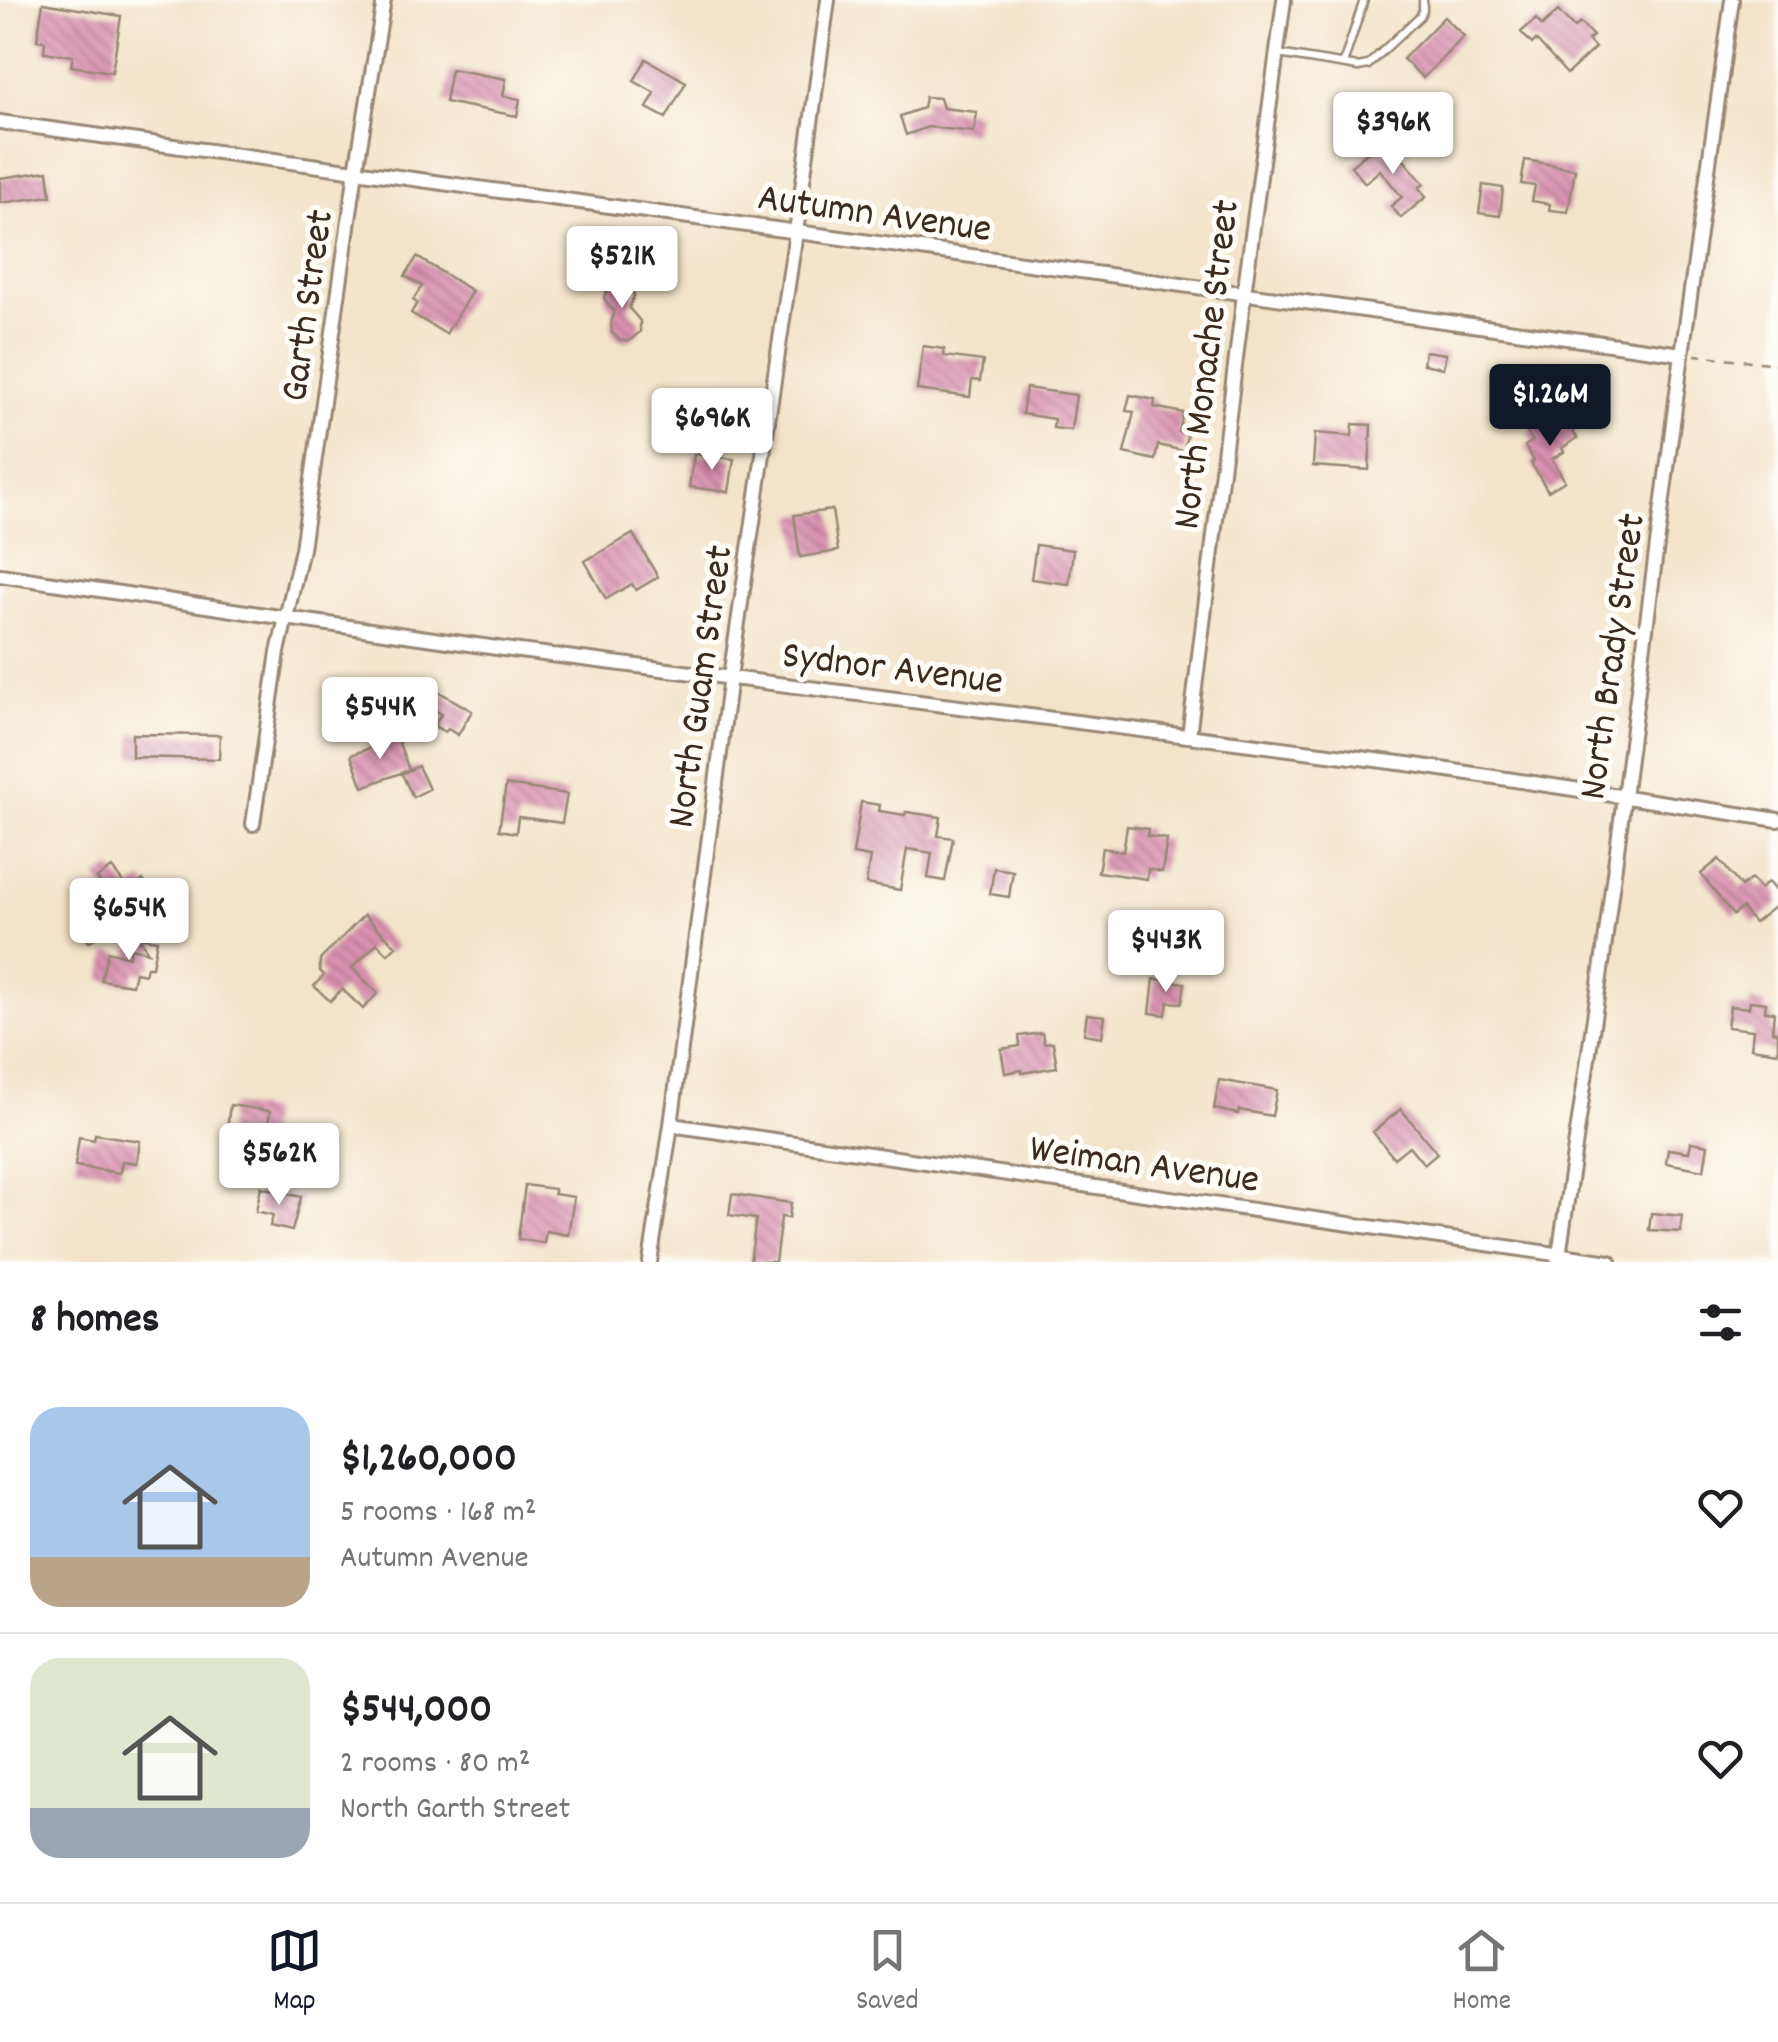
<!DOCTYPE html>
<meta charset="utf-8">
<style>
body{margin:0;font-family:Dekko,sans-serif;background:#f6f6f6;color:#202124;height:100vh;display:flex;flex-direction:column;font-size:38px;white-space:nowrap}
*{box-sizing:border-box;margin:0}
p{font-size:32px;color:#757577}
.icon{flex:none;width:55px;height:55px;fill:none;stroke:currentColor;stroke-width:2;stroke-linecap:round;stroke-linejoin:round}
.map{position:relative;height:1262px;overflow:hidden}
.drawer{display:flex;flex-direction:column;background:#fff;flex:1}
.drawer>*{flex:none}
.price{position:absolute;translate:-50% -85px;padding:0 22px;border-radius:10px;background:#fff;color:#222;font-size:32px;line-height:65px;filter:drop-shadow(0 2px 5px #0008)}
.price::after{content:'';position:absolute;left:50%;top:60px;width:30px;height:22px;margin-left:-15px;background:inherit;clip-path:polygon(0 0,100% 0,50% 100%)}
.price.on{background:#111827;color:#fff}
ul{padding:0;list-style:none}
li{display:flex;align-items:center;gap:30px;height:250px;padding:0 30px}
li+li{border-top:2px solid #e0e0e0}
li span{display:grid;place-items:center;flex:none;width:280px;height:200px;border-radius:30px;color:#555}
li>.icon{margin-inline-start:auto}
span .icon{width:120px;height:120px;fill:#fffc;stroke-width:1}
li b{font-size:42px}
h2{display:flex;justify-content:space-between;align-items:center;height:120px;padding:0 30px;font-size:42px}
.tab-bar{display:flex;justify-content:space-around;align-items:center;height:140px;border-top:2px solid #e0e0e0;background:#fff;font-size:28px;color:#757577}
.tab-bar a{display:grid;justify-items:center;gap:5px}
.tab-bar .on{color:#111827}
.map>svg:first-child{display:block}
.building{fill:url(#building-back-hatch)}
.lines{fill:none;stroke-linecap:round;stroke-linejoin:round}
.service-casing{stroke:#978774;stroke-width:11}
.minor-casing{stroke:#978774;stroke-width:18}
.path{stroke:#978774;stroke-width:2.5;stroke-dasharray:8 8;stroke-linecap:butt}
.service{stroke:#fff;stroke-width:6}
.minor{stroke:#fff;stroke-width:12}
.labels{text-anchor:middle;stroke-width:10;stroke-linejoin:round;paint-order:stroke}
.street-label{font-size:40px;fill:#3b2a1e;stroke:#fdfcf7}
</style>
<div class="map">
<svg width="1778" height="1262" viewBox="0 0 1778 1262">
<defs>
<pattern id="building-back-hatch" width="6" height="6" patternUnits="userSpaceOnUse" patternTransform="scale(2.5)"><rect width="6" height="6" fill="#d991b0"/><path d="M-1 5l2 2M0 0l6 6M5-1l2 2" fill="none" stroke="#b1778f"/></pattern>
</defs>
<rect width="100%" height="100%" fill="#fdfcf7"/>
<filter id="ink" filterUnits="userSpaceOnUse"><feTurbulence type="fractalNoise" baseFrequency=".01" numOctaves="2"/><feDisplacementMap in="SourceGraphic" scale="20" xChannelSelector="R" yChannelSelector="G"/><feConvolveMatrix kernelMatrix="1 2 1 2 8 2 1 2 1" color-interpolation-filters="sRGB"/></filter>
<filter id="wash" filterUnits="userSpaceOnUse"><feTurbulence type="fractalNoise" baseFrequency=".0048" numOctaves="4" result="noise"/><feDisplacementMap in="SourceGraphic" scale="40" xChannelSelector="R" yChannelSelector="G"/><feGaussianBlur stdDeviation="2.25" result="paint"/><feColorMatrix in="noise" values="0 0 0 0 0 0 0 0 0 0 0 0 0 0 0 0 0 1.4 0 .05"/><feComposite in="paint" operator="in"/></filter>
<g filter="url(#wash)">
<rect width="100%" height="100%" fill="#f3e4c9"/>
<g id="blocks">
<path class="building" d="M43 3 121 16 112 72 71 66 73 56 44 52 45 41 37 40Z
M1558 11 1574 28 1580 23 1593 36 1588 40 1595 48 1567 74 1536 40 1532 44 1521 32 1536 19 1542 26Z
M1444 17 1464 36 1423 78 1403 59Z
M646 59 686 82 666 118 647 108 655 93 634 81Z
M451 69 506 79 503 96 520 99 517 116 445 102Z
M925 97 940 98 943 108 977 112 974 132 928 127 906 135 900 116 923 108Z
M1371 110 1383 125 1370 136 1358 121Z
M1377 145 1385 154 1393 147 1424 184 1419 188 1426 197 1401 218 1391 206 1402 197 1380 170 1365 183 1351 166Z
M1525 160 1575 169 1568 212 1549 210 1550 204 1532 201 1535 186 1521 184Z
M48 171 51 196 0 203V178Z
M1483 185 1503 188 1500 216 1479 213Z
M417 257 472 291 446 334 411 313 417 303 413 300 422 286 405 276Z
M617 280H622L631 286 634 296 629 308 640 321V332L629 341 620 340 612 333 611 324 614 311 609 306 604 298 608 285Z
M923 346 944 349V356L983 361 980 381 972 380 970 397 917 390Z
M1425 351 1446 354 1443 368 1423 364Z
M1534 369 1557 373 1556 380H1559L1557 395 1530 390Z
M1026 388 1076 395 1071 430 1053 428 1054 419 1022 414Z
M1130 395 1155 400 1154 407 1183 413 1179 432 1187 434 1184 451 1158 445 1155 460 1124 453 1134 412 1126 411Z
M1561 412 1577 438 1562 448 1564 452 1552 459 1565 481 1548 491 1531 463 1534 461 1525 446 1533 441 1527 433Z
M1353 424 1371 425 1369 470 1313 466 1315 433 1352 436Z
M694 454 734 459 729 492 689 487Z
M832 510 838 551 800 557 794 515Z
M633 534 658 577 636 590 632 584 606 599 585 561Z
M1036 545 1073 550 1069 584 1031 579Z
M436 690 472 711 458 735 448 729 445 732 434 726 441 714 427 706Z
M132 734 220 735 219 759 132 757Z
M397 738 409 770 363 787 351 755Z
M418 766 429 789 413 797 402 774Z
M506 785 567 794 562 823 518 817 516 833 499 830Z
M861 802 880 805 879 811 905 815 906 812 941 817 938 836 953 838 945 881 928 878 932 853 907 849 900 890 866 884 870 857 853 854Z
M1127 826 1148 829 1147 836 1167 839 1162 872 1148 869 1147 879 1098 872 1102 848 1123 852Z
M1719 859 1741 887 1751 879 1760 889 1768 882 1778 894V904L1754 923 1742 908 1733 915 1701 874Z
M112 868 129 890 143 880 153 895 141 903 155 924 138 936 124 917 89 942 78 927 104 908 97 897 106 891 97 878Z
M994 868 1013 871 1009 897 990 894Z
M364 915 396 946 388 954 377 943 352 968 378 993 363 1009 342 989 330 1001 314 986 324 975 320 971V960Z
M138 937 157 940 152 967H147L145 974 135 972 132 985 101 980 108 951 129 957 130 948 148 952Z
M1154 979 1185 983 1182 1003 1168 1002 1166 1015 1150 1013Z
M1750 1001 1766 1003 1765 1011 1774 1012 1772 1031 1778 1032V1052L1751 1048 1753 1030 1727 1027 1730 1006 1749 1008Z
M1087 1014 1105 1016 1102 1037 1084 1034Z
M1042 1033 1044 1043 1053 1042 1057 1067 1022 1073V1070L1005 1073 1001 1049 1020 1046 1019 1036Z
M1219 1080 1277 1090 1272 1116 1239 1110 1238 1114 1214 1109Z
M230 1105 270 1111 265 1151 225 1145Z
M1401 1109 1437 1153 1424 1164 1409 1146 1394 1158 1373 1132Z
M95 1134 140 1141 137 1163 122 1161 120 1173 75 1166 79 1137 94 1140Z
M1691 1142 1708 1145 1704 1170 1666 1163 1668 1149 1689 1152Z
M525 1185 554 1189V1194L574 1197 568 1235 546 1231 544 1243 518 1239Z
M261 1187 301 1197 292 1231 270 1226 273 1215 256 1211Z
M732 1194 791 1203 789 1218 781 1217 775 1262H750L756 1219 729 1215Z
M1651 1213 1682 1216 1681 1232 1649 1230Z"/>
</g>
</g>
<g filter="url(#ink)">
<use href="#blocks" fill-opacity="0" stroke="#978774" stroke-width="2.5"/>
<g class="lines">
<g class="service-casing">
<path id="service" d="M1278 54 1358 67 1368 65 1420 16 1423 10V0
M1343 64 1364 0"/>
</g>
<g class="minor-casing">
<path id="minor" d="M0 122 1682 354
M0 575 286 618 504 649 1415 765 1778 820
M1189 736 1244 294 1284 0
M253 824 278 652 302 549 356 171 384 0
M671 1125 1610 1262
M650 1262 671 1125 730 677 796 232 828 0
M1558 1262 1603 957 1682 354 1732 0"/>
</g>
<path class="path" d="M1695 355 1778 364"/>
<use href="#service" class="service"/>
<use href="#minor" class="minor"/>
</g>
</g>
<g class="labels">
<g class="street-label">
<text transform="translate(875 210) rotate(8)" y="14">Autumn Avenue</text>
<text transform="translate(304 305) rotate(-82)" y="14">Garth Street</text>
<text transform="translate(1203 364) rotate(-83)" y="14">North Monache Street</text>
<text transform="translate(1609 656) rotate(-82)" y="14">North Brady Street</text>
<text transform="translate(893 665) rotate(7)" y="14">Sydnor Avenue</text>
<text transform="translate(697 686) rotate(-82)" y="14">North Guam Street</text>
<text transform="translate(1145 1161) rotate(8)" y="14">Weiman Avenue</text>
</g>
</g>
</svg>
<b class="price" style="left:1393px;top:177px">$396K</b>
<b class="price" style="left:622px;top:311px">$521K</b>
<b class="price on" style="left:1550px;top:449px">$1.26M</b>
<b class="price" style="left:712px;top:473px">$696K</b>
<b class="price" style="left:380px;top:762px">$544K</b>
<b class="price" style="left:129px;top:963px">$654K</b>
<b class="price" style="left:1166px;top:995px">$443K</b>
<b class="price" style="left:279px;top:1208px">$562K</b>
</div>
<section class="drawer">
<h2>8 homes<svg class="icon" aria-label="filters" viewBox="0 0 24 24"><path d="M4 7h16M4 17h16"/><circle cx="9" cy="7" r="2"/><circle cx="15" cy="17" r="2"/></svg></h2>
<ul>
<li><span style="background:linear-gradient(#a9c7e8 75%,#b9a48a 0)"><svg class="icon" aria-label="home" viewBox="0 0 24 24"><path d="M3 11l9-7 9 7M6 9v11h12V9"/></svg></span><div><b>$1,260,000</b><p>5 rooms · 168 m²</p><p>Autumn Avenue</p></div><svg class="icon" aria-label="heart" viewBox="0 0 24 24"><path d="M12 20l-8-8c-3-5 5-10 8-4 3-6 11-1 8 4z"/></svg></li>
<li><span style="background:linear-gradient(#dfe7d0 75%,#9aa5b1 0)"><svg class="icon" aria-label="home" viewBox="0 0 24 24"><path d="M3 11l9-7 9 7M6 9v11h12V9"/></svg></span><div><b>$544,000</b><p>2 rooms · 80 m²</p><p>North Garth Street</p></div><svg class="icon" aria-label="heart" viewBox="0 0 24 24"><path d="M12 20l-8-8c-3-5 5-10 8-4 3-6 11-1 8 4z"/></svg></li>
</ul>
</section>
<nav class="tab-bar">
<a class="on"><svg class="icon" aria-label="map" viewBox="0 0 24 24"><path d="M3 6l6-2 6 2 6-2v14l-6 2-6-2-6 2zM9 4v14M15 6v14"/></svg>Map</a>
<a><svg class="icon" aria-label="saved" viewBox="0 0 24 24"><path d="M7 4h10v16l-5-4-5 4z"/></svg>Saved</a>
<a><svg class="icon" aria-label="home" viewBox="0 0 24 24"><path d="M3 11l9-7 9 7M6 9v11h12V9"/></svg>Home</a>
</nav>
